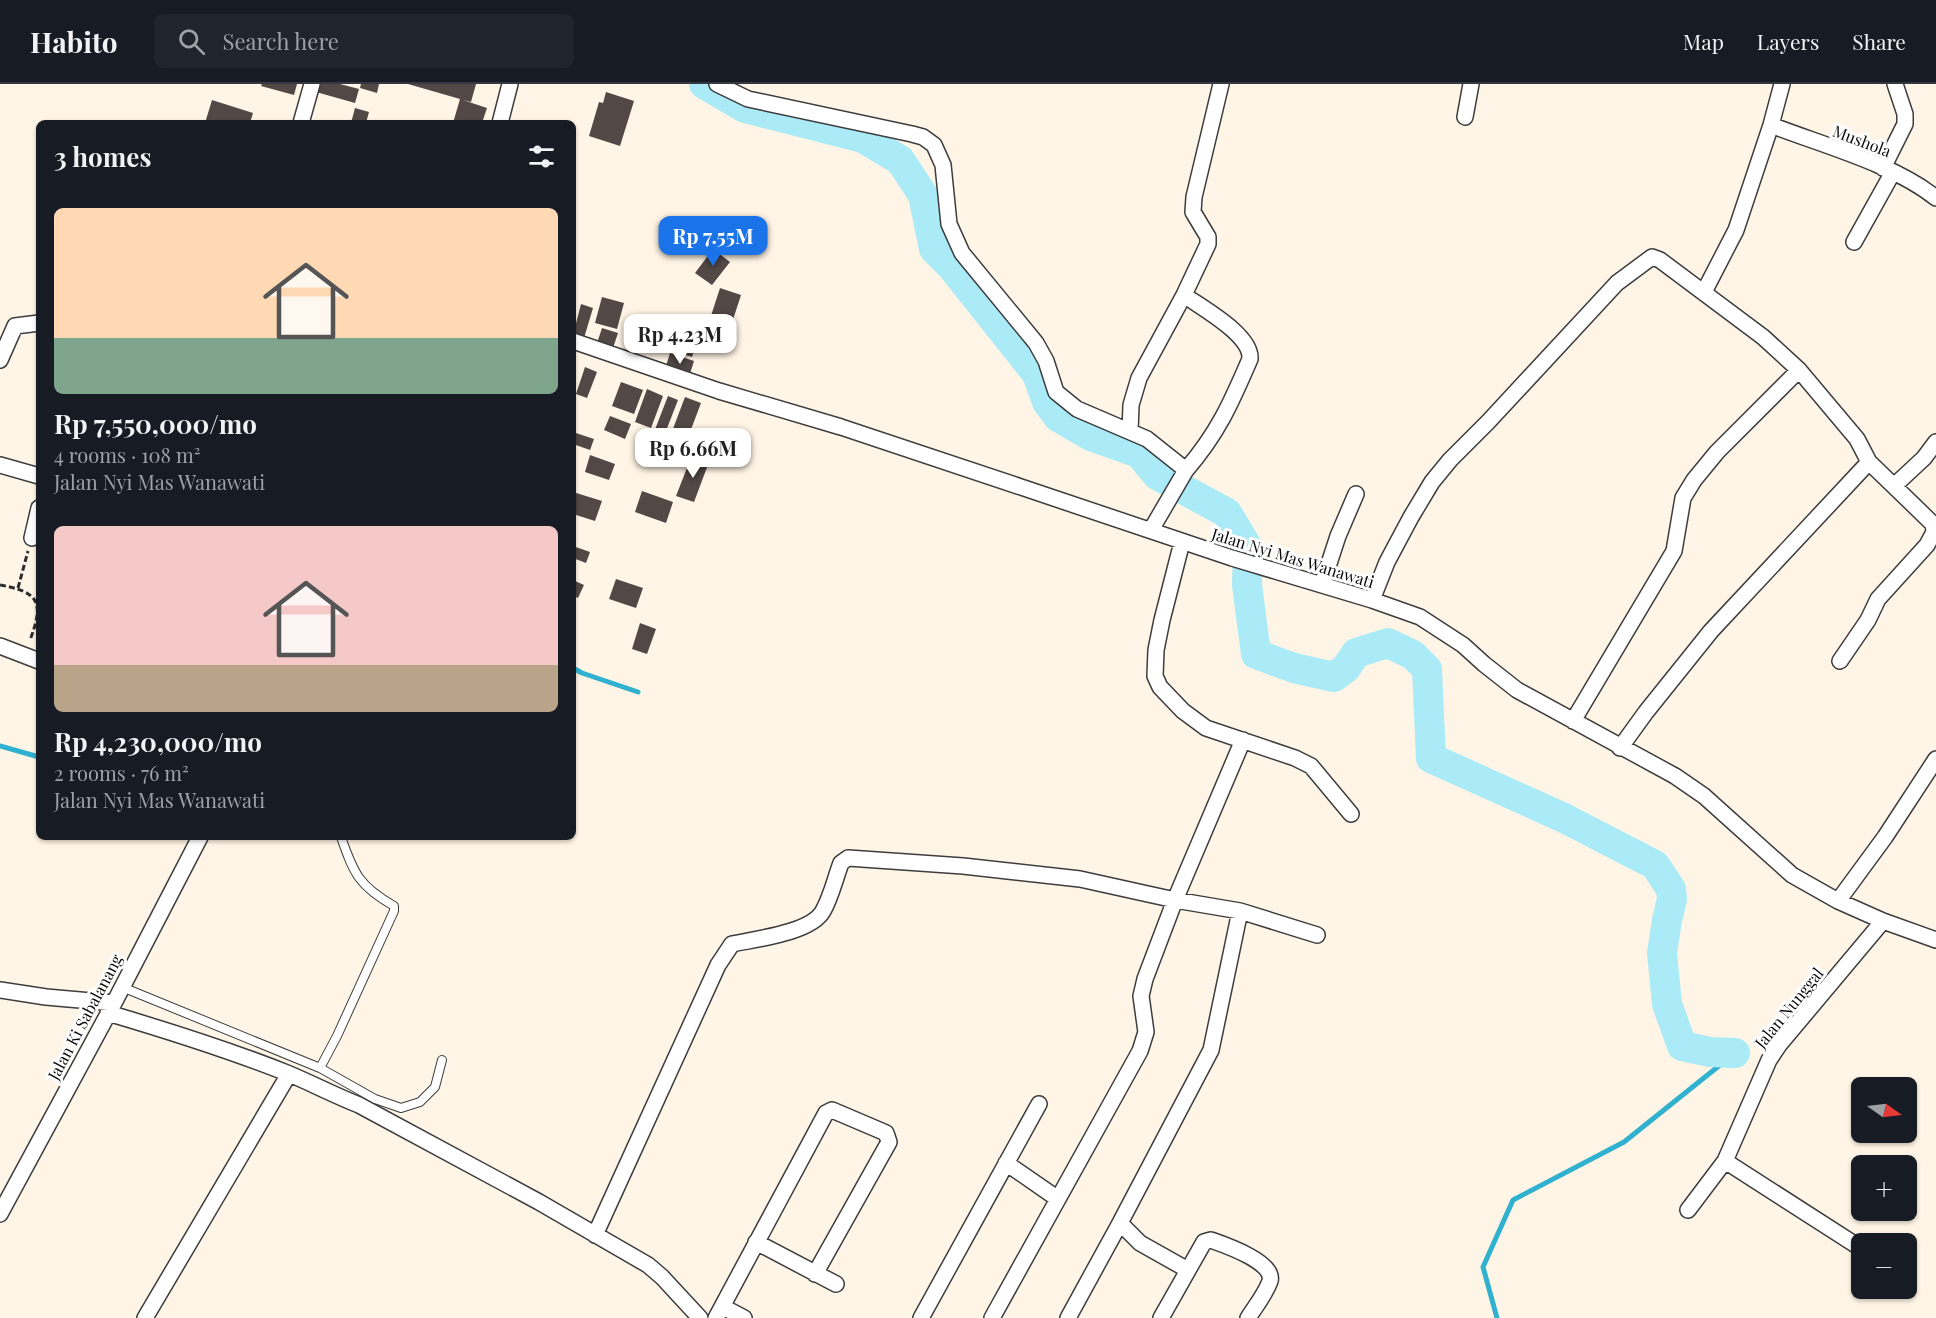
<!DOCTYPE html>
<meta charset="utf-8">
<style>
body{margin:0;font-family:"Playfair Display",serif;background:#20242c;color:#f1f3f6;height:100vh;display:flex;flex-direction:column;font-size:22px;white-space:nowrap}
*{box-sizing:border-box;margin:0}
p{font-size:20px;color:#9ea1a6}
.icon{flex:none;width:33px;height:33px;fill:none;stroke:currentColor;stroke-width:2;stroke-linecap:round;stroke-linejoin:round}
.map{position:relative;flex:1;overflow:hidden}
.sheet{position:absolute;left:36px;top:36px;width:540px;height:720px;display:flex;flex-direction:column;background:#171b24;border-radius:9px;box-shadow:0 2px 4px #0004}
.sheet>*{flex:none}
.needle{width:39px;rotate:104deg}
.buttons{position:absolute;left:1851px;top:993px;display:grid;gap:12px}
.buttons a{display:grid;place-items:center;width:66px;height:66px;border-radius:9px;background:#171b24;box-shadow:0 2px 4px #0004;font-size:30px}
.price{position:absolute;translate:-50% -51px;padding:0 14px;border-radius:12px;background:#fff;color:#222;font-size:20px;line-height:39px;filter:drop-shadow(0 2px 3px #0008)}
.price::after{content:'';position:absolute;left:50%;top:36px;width:18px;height:14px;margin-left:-9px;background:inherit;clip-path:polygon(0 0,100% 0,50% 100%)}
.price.current{background:#1a73e8;color:#fff}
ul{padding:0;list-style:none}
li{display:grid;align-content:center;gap:12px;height:318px;padding:0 18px}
li span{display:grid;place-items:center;height:186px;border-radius:9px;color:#555}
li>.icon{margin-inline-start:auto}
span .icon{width:108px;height:108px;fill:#fffc;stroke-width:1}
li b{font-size:26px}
h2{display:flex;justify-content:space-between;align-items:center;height:72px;padding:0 18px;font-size:26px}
header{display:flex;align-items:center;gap:36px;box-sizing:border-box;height:84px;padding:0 30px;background:#171b24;border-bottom:2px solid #363941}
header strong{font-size:28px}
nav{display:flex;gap:33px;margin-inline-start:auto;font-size:21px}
.search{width:420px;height:54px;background:#20242c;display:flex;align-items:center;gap:15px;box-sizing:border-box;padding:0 21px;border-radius:9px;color:#9ea1a6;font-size:22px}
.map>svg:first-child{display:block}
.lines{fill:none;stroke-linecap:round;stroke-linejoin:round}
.stream{stroke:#30b1cf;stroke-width:5}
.river{stroke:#aaebf7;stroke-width:30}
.building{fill:#524846}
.lane-casing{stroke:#3d3d3d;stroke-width:10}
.street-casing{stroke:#3d3d3d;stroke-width:18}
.path{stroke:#2c2c2c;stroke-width:3;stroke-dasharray:6 3;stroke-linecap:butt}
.lane{stroke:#fff;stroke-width:8}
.street{stroke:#fff;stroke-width:15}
.labels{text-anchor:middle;stroke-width:6;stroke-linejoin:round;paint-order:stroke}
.street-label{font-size:16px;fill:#0a0a0a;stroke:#fff}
</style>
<header>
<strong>Habito</strong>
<div class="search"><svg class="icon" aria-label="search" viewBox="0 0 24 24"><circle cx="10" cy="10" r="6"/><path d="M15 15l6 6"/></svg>Search here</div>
<nav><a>Map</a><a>Layers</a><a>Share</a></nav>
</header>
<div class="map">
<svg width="1936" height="1234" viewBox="0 0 1936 1234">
<rect width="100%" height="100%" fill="#fff5e6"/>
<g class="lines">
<path class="stream" d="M573 584 582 589 638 608
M0 662 39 673
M1497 1234 1483 1183 1513 1116 1624 1058 1735 969"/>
<path class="river" d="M704 0 745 24 863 54 900 76 923 111 934 165 952 183 1037 290 1047 318 1058 333 1091 352 1139 369 1157 391 1227 429 1248 464 1247 501 1256 570 1294 584 1334 593 1346 584 1356 569 1388 559 1413 571 1427 585 1431 674 1564 734 1655 781 1671 805 1672 815 1667 836 1662 869 1667 920 1682 962 1710 968 1735 969"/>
</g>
<path class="building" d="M262 0H297L294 11 261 2Z
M318 0H340L359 5 355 19 316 8Z
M361 0H379L377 9 360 4Z
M408 0H476L471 18 463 16 487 24 482 39H453L460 15Z
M606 8 634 17 620 62 589 52 599 18 603 19Z
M212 16 253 29 250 39H205Z
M355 24 369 28 366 39H351Z
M713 165 730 178 712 201 695 189Z
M720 204 741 211 728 251 707 244Z
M602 213 624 219 617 245 595 239Z
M581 220 593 224 584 254 573 251Z
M681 231 703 238 692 273 670 266Z
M602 244 618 249 613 264 597 259Z
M670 269 694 277 689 293 665 285Z
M585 283 597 288 587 314 576 310Z
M621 298 643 306 634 330 612 322Z
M647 305 663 312 651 344 635 338Z
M668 312 678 316 659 365 649 361Z
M685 313 701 319 684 364 668 358Z
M610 332 631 340 625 355 604 346Z
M573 348 594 355 590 366 573 360Z
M590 371 615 380 609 396 585 388Z
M692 371 709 378 694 418 676 412Z
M642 407 673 418 666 439 635 428Z
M573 408 602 417 595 437 573 430Z
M573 462 590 468 586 479 573 474Z
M616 495 643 504 636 524 609 515Z
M573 496 584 501 578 514 573 512Z
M640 539 656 545 647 570 632 565Z"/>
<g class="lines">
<g class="lane-casing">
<path id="lane" d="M122 903 320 984 375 1015 401 1024 420 1018 435 1003 442 976
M320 984 337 952 394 827V822C359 802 354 790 341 753"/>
</g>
<g class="street-casing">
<path id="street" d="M717 0 748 15 912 50 923 53 934 61 943 81 949 140 962 169 1036 259 1046 277 1056 308 1077 325 1147 355 1186 386 1151 446
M1465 33 1471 0
M301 39 312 0
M500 39 510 0
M1771 41C1822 61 1894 80 1936 114
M1883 84 1905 40V30L1895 0
M1854 158 1893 88
M1704 208 1736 146 1771 41 1782 0
M1184 211C1202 224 1252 251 1250 275 1231 319 1218 349 1186 386
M573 257 719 307 841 343 1024 404 1232 474 1372 516 1420 533 1463 561 1484 580 1517 606 1675 692 1704 712 1792 791 1838 817 1883 837 1936 856
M0 276 15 242 39 239
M1130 348 1131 321 1139 294 1184 211 1208 160V153L1193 128 1194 113 1221 0
M0 381 39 392
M1895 401 1924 374 1936 358
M32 454 39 424
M1182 458 1162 536 1156 566 1155 592 1160 603 1183 627 1206 644 1295 674 1311 682 1351 730
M1322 501 1338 452 1356 410
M1372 516 1387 478 1411 433 1432 398 1450 376 1488 338 1617 199 1652 173 1660 176 1763 253 1799 286 1857 355 1869 378 1933 440 1934 448 1927 461 1878 515 1868 536 1840 577
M0 562 39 577
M1573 637 1674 467 1683 414 1694 396 1717 368 1799 286
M1620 664 1646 628 1711 547 1869 378
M1838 817 1885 753 1936 675
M0 906 46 913 114 919
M108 929C169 947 229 966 287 989 311 999 334 1011 359 1021L539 1118 648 1181 662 1193 700 1234
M1725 1077 1862 1165
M1006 1079 1058 1115
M1688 1126 1725 1077 1769 976 1779 961 1883 837
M0 1130 114 919 200 753
M595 1151 718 881 732 860C755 855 811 849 823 827 831 813 835 795 841 779L848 774 963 782 1080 795 1175 816 1240 827 1317 851
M756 1158 836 1200
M1188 1186 1140 1159 1120 1139 1211 966 1240 827
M723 1223 744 1234
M145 1234 289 990
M716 1234 826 1029 832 1026 886 1049 889 1058 815 1190
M921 1234 1039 1020
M992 1234 1140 967 1146 948 1141 912 1145 895 1175 816 1243 656
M1068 1234 1120 1139
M1161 1234 1204 1158 1211 1156C1225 1161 1275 1178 1270 1197 1266 1209 1255 1223 1248 1234"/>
</g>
<path class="path" d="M0 501C40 508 44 519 30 556
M18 504 28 467"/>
<use href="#lane" class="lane"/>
<use href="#street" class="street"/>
</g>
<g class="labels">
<g class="street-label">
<text transform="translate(1862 57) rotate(21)" y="6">Mushola</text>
<text transform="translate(1293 474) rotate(17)" y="6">Jalan Nyi Mas Wanawati</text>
<text transform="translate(1789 924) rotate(-51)" y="6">Jalan Nunggal</text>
<text transform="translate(85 933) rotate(-62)" y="6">Jalan Ki Sabalanang</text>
</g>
</g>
</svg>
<div class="buttons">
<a><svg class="needle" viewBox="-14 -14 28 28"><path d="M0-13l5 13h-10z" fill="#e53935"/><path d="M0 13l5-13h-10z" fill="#9ea1a6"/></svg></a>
<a>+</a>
<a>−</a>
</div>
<b class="price current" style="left:713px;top:183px">Rp 7.55M</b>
<b class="price" style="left:680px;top:281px">Rp 4.23M</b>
<b class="price" style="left:693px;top:395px">Rp 6.66M</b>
<section class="sheet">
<h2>3 homes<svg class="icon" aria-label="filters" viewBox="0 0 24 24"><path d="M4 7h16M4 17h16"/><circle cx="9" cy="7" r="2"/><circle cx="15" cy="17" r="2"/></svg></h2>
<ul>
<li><span style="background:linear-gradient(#ffd9b3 70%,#7fa58c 0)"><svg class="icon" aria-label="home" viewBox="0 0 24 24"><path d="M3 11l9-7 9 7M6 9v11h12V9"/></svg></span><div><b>Rp 7,550,000/mo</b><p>4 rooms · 108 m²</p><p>Jalan Nyi Mas Wanawati</p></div></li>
<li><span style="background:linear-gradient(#f6c9c9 75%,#b9a48a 0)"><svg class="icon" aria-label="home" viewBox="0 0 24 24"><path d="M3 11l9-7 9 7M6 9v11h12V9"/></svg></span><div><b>Rp 4,230,000/mo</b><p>2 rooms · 76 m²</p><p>Jalan Nyi Mas Wanawati</p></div></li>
</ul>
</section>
</div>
